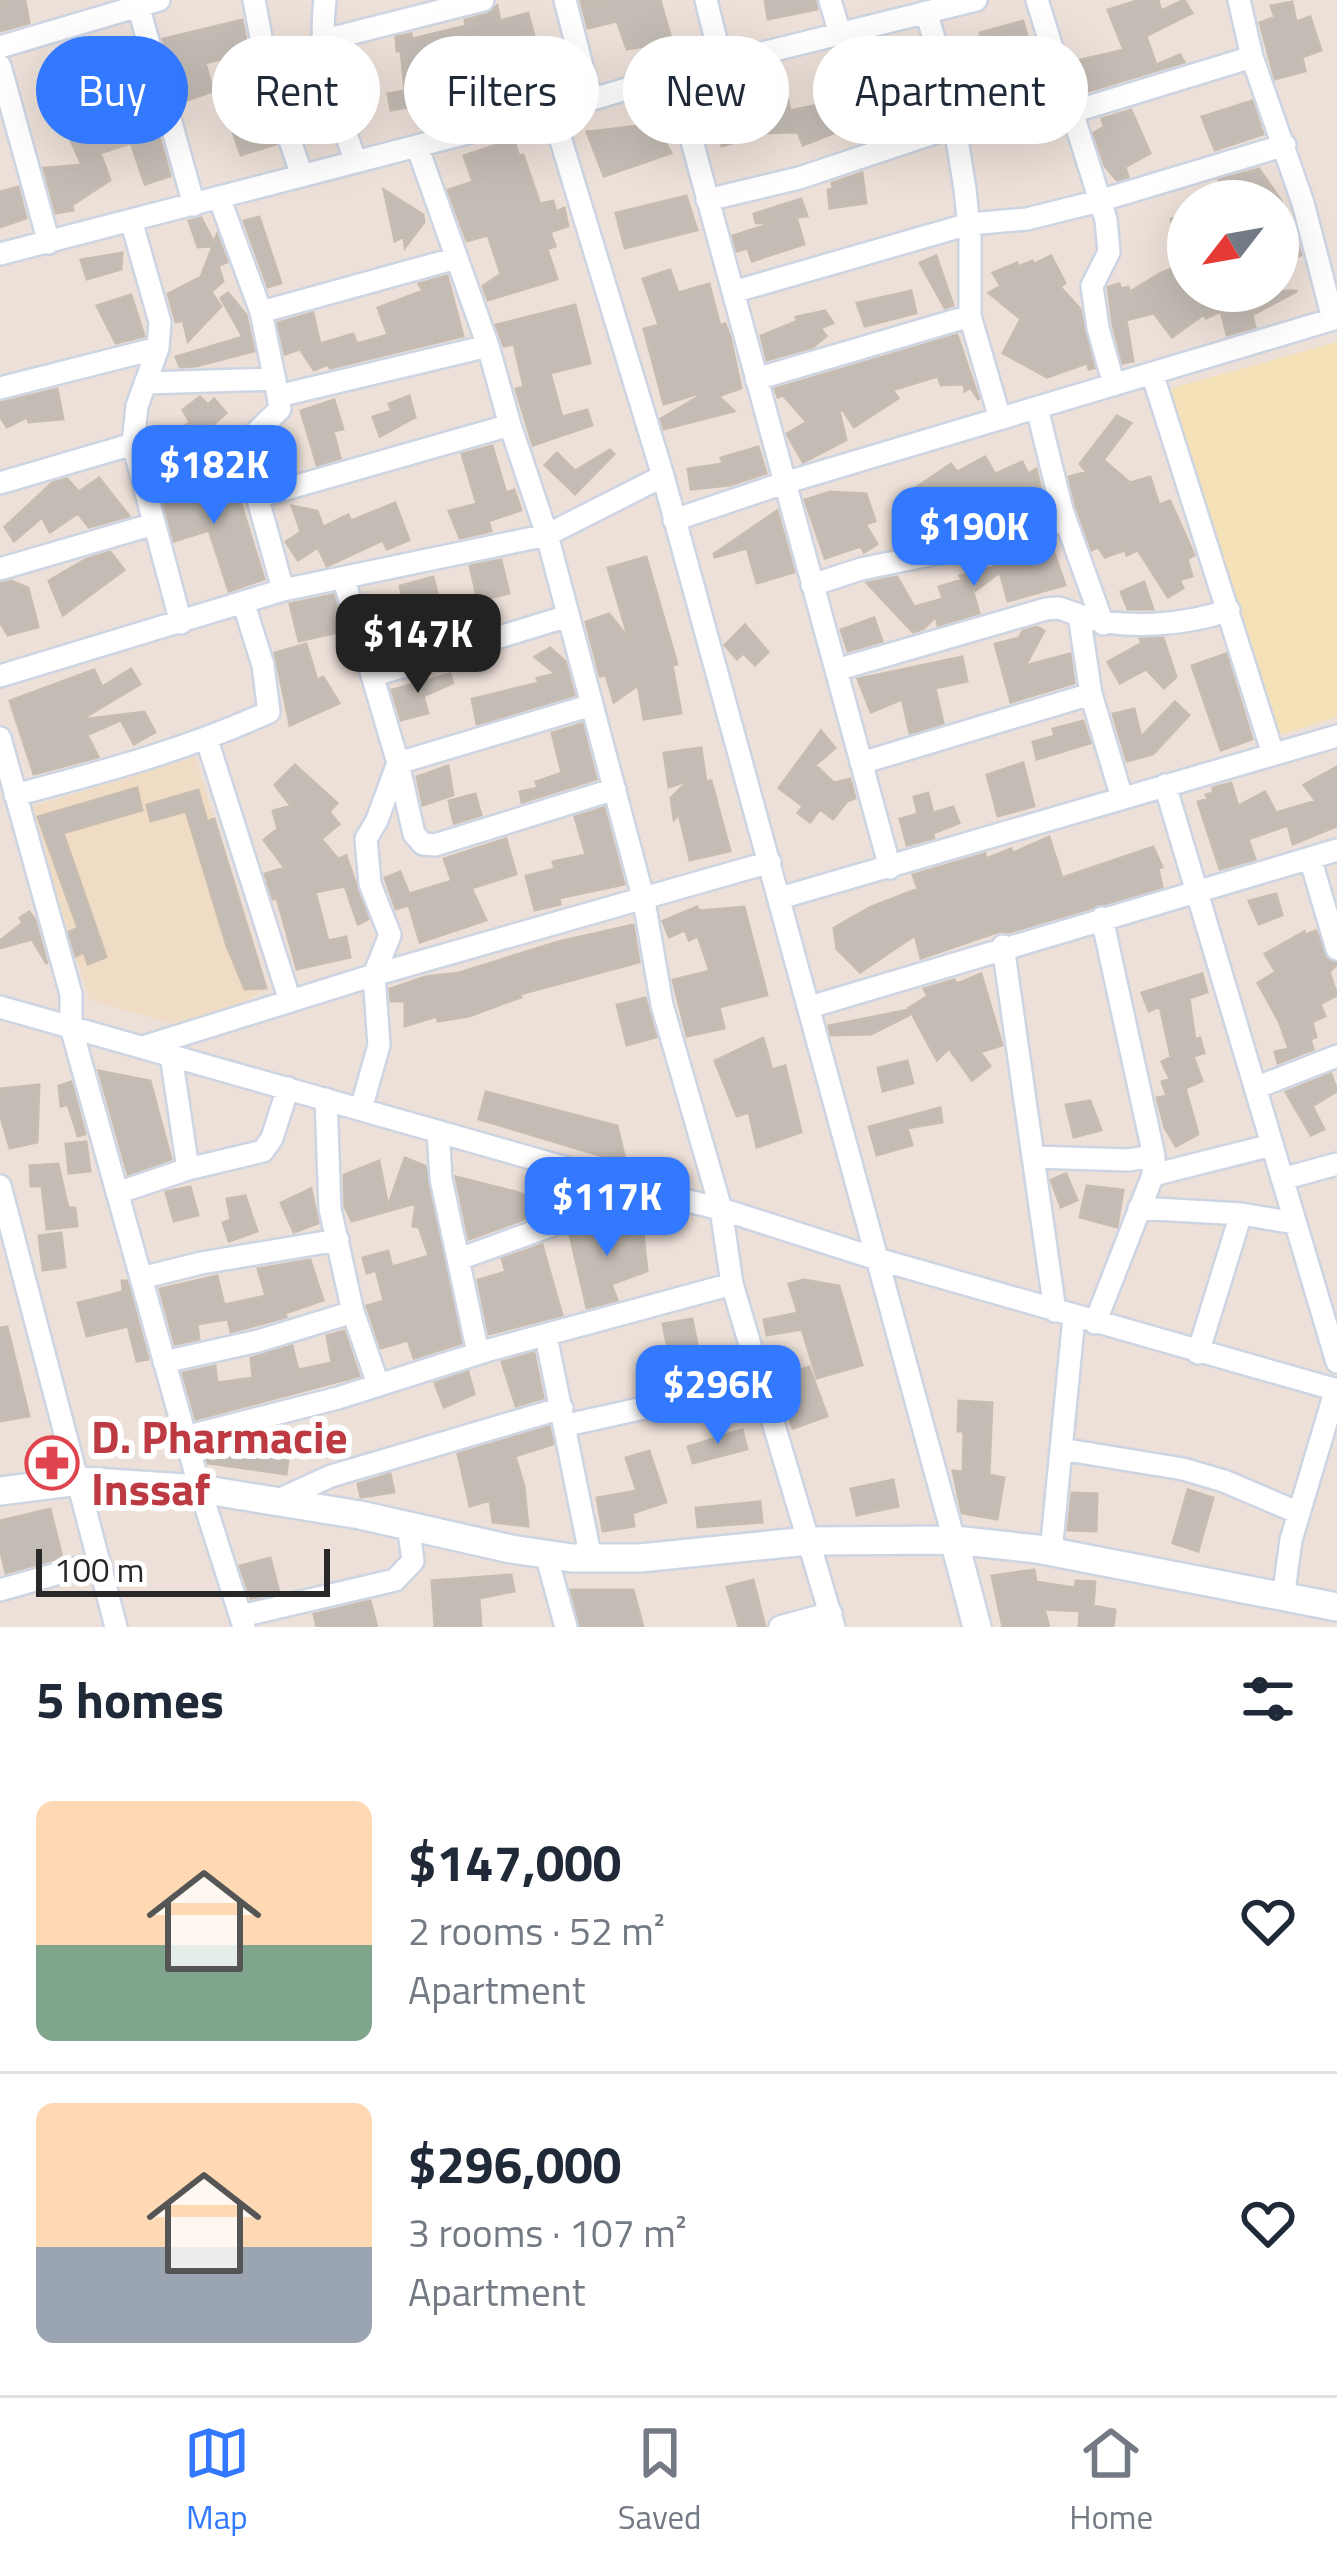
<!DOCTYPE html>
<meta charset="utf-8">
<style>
body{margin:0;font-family:"Titillium Web",sans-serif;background:#f2f2f3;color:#1f2937;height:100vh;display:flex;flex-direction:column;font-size:45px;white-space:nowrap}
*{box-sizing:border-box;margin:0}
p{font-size:39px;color:#747a83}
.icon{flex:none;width:66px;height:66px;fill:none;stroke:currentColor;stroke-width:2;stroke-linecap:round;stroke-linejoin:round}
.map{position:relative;height:1627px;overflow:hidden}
.side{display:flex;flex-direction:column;background:#fff;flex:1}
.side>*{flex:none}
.banner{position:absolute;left:36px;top:36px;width:1266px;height:108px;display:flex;gap:24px}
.needle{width:78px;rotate:239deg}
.fabs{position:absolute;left:1167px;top:180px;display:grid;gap:24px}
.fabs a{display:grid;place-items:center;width:132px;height:132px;border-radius:50%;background:#fff;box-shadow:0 12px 48px #0002;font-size:60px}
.scale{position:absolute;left:36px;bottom:30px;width:294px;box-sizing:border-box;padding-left:12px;border:6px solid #282828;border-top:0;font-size:33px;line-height:42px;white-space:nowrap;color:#282828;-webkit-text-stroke:9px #fff;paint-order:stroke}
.price{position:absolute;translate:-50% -102px;padding:0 27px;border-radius:24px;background:#3279ff;color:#fff;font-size:39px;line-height:78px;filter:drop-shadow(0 3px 6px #0008)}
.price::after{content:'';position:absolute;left:50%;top:72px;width:36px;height:27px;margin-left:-18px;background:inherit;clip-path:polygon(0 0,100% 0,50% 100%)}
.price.on{background:#222;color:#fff}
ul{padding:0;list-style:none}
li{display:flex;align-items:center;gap:36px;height:300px;padding:0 36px}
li+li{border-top:3px solid #e0e1e3}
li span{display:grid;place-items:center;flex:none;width:336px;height:240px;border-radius:18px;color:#555}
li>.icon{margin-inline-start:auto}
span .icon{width:144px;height:144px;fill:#fffc;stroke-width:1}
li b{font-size:51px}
h2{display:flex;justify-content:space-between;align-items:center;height:144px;padding:0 36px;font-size:51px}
.pill{padding:0 42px;border-radius:54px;background:#fff;box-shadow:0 12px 48px #0002;font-size:42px;line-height:108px}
.pill.on{background:#3279ff;color:#fff}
.tabs{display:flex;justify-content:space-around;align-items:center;height:168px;border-top:3px solid #e0e1e3;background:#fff;font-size:33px;color:#747a83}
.tabs a{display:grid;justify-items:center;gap:6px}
.tabs .on{color:#3279ff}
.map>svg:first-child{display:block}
.education{fill:#f0dbc5}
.sand{fill:#f5e1b7}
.building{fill:#c3bcb4;stroke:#c7bcb2;stroke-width:3}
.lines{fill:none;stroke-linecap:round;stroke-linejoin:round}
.minor-casing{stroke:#cdd5e3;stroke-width:26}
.tertiary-casing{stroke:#cdd5e3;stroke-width:32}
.minor{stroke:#fff;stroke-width:21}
.tertiary{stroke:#fff;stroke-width:27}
.labels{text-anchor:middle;stroke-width:12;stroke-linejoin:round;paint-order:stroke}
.health-label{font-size:45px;font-weight:bold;fill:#be3a42;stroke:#fff;text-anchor:start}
</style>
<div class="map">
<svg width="1337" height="1627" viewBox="0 0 1337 1627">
<rect width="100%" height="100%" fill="#ece0d8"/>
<path class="education" d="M195 757 266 988 201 1032 90 1000 28 808Z"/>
<path class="sand" d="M1337 342V717L1273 737 1162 391Z"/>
<path class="building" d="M0 0H25L29 23 0 31Z
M660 0 672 42 627 49 617 21 588 28 581 1Z
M765 0H815L817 9 768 19Z
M1140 0H1158L1161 11 1184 0 1192 13 1146 36 1156 65 1180 55 1184 62 1082 93 1072 62 1124 50 1108 10Z
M1292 2 1296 22 1310 17 1321 50 1302 57 1305 71 1275 79 1260 23 1275 17 1271 6Z
M497 6 500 21 528 13 538 51 560 42 571 85 560 93 518 104 506 56 471 65 484 113 449 122 445 100 391 110 388 94 405 91 401 51H397L396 37 411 34 412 39 466 26 465 20 488 14Z
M242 20 248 52 205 63 213 91 181 102 163 39Z
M1023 21 1032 56 1036 55 1047 83 1039 85 1049 118 1029 124 1028 119 972 138 967 108 998 97 980 33Z
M304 46 328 128 304 135 280 55Z
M919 53 931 96 831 121 836 132 803 145 798 132 763 133 722 146 716 113 752 105 747 94 761 89 766 100H788L790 111 827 103 819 76 850 67 857 87 895 79 887 60Z
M255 83 276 144 241 155 219 93Z
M1252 101 1263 134 1215 150 1202 117Z
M136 109 142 129 148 128 149 132 157 129 170 176 145 184 131 143 100 153 110 180 72 205 73 210 56 213 44 168 82 165 69 136 93 127 95 136 124 132 121 115Z
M1131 110 1150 153 1125 167 1128 177 1117 180 1105 166 1094 133 1104 127 1102 119Z
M655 124 671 153 604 176 587 132Z
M508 141H514L519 156 523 155 540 204 553 201 556 212 564 208 568 226 550 232 555 246 547 249 557 279 488 300 483 286 501 274 488 235 467 241 448 190 473 182 464 156Z
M1259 169 1281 201 1301 255 1278 265V201H1231L1219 180Z
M862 173 866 203 830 208 828 190 833 189 832 183Z
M18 187 26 218 0 227V192Z
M384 190 423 215 424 222 405 247 404 236 395 241Z
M686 196 697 230 625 248 616 213Z
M801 199 807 216 796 217 804 244 752 261 748 248 737 251 733 236 776 222 756 223 754 214Z
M1188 214V263L1184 264 1171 219Z
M259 217 281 283 268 287 244 221Z
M201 218 214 243 217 235 227 262 218 266 223 281 211 292 221 306 188 341 183 320 176 322 168 294 201 277 213 246 198 247 189 221Z
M122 253 121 269 87 279 81 260Z
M936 256 953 305 945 308 920 263Z
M1051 256 1065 283 1060 287 1080 309 1094 368 1089 369 1087 363 1047 377 1003 353 1021 319 989 293 1001 286 993 273 1017 263 1018 267 1032 261 1034 264Z
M1183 265 1188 291H1193L1195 299 1230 291H1297L1252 315 1255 327 1227 335 1221 311 1206 318 1204 314 1172 337 1154 313 1126 320 1133 361 1123 363 1113 325 1108 287 1119 284 1121 289 1128 287 1130 292 1161 273Z
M670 270 678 293 709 284 720 326 725 324 730 337 741 388 718 396 734 411 664 429 661 419 698 397 696 394 664 404 644 329 659 325 643 279Z
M447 276 463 336 330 368 328 364 314 370 300 349 285 354 278 323 313 313 320 344 353 334 357 344 388 335 378 308 423 291 419 284Z
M911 291 916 313 865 326 857 303Z
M228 293 246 315 254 351 196 366 180 367 176 357 243 337 221 298Z
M131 295 144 336 116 343 97 306Z
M575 305 590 363 550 373 562 417 587 410 592 425 533 445 516 389 524 387 514 344 504 346 496 325Z
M825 311 833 323 820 328 826 336 813 347 767 360 761 336 798 321 796 317Z
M957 335 979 400 970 387 965 391 964 384 941 385 938 376 892 390 898 398 854 427 843 410 839 411 846 440 803 462 787 434 807 422 783 395 778 397 775 389Z
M57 389 63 419 29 422 27 417 7 427 0 416V403Z
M409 396 415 417 380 436 373 417 392 411 389 404Z
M200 397 208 405 214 399 226 413 198 438 185 426 190 422 183 410Z
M334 400 343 429 333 431 340 458 317 465 301 411Z
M1117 416 1131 423 1103 460 1130 483 1150 477 1159 505 1170 501 1194 555 1187 559 1192 576 1179 580 1183 588 1168 597 1138 550 1127 555 1125 550 1105 557 1098 547 1092 550 1076 506 1069 477 1087 472 1080 464Z
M492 446 506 493 514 490 521 510 488 521 491 531 460 538 449 511 477 504 462 454Z
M758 447 766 473 730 485 691 489 688 469 723 464 721 458Z
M610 450 614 454 575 494 545 465 557 453 575 471Z
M985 457 995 474 1022 462 1028 474 1036 469 1046 510 1022 521 1012 523 1008 519 954 535 951 525 929 540 911 543 914 525 927 516 910 492 951 464 957 472Z
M196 474 198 494 236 488 264 579 229 591 209 530 174 541 159 485Z
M99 478 129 516 89 527 78 513 50 532 42 517 14 541 5 527 52 483 67 479 79 492Z
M830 492 866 494 875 521 865 524 877 544 864 552 861 546 825 558 805 500Z
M395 503 409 540 387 549 383 540 327 566 318 547 298 560 286 542 301 532 292 506 317 511 323 527 348 515 351 521Z
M777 511 794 572 757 583 747 548 715 557 714 554Z
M1039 546 1043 557 1054 553 1065 585 1008 601 1000 572 973 592 979 613 938 625 936 616 923 629 913 632 867 583 897 577 914 607 943 599 939 587 962 580 960 576 998 566 1016 553Z
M110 552 124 570 63 615 49 581 85 560Z
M646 557 677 664 672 665 681 713 644 719 638 685 614 702 606 675 600 676 586 622 609 614 629 639 608 568Z
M501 560 509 593 478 601 470 566Z
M433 577 442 612 409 620 400 586Z
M11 581 28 588 38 627 8 635 0 622V584Z
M1144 582 1153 609H1128L1121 592Z
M333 595 343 631 299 641 290 604Z
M874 618 882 641 848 651 841 630Z
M745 625 768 652 755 665 743 653 737 659 725 645Z
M1037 627 1044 631 1025 666 1070 654 1074 683 1011 702 995 644 1019 638 1023 631Z
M1163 638 1176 677 1164 688 1146 669 1120 683 1108 662 1142 643 1140 639Z
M306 644 317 680 323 677 339 703 290 725 275 653Z
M550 648 565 661 574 695 477 724 472 699 539 683 537 678 556 674 535 657Z
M1226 654 1252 739 1221 750 1192 666Z
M962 657 967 681 935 688 943 723 910 733 902 699 871 712 858 679Z
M131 669 140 684 80 720 144 712 155 732 134 744 121 720 87 735 98 757 34 774 10 701 94 670 102 687Z
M450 674 453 683 423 696 428 713 401 720 392 690Z
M1175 702 1189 715 1153 754 1127 761 1113 714 1134 709 1141 737Z
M1083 721 1090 743 1037 759 1033 742 1055 736 1053 729Z
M582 724 596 779 522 802 520 792 538 788 536 782 562 773 552 733Z
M821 731 835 748 815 765 834 783 850 779 855 798 847 801 833 819 820 809 810 822 798 813 803 806 779 788Z
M701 748 706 782 711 781 730 851 690 860 679 814 674 819 671 798 689 780 669 787 664 753Z
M1023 763 1034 806 998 816 987 775Z
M295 765 337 803 329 812 339 824 321 839 338 859 346 856 368 919 358 924 345 886 315 892 328 941 346 937 350 957 297 969 277 898 273 899 265 874 285 868 264 840 278 829 273 811 291 806 275 785Z
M448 766 453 795 423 805 417 777Z
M1337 767V826L1293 844 1288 825 1248 839 1255 859 1220 869 1198 802 1208 799 1206 795 1213 793V788L1231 783 1238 806 1265 792 1276 813 1316 801 1304 785Z
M137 788 142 810 63 833 106 957 88 964 84 952 76 956 69 932 78 928 38 817Z
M198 790 207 822 214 819 266 988 245 989 227 946 186 811 151 821 147 805Z
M928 793 933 813 953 807 959 823 933 833 934 838 907 845 900 819 918 814 914 797Z
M475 794 481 815 454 823 449 801Z
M604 808 624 884 559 898 560 904 535 910 526 876 555 869 553 862 586 855 575 817Z
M1049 837 1062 878 1153 847 1162 867 1158 868 1162 887 1009 932 1000 931 921 958 915 935 860 972 837 949 834 928 871 907 918 889 913 875 985 854 986 859 1011 849 1013 853Z
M506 839 516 874 471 888 486 920 420 942 409 905 396 909 385 878 400 872 409 894 452 881 444 859Z
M1276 894 1282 915 1259 924 1249 901Z
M697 907 699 911 744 907 767 995 719 1007 724 1028 687 1036 673 980 710 971 698 936 689 940 685 930 669 937 663 921Z
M29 912 35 920 47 964 32 939 0 948V941L23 923 20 918Z
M633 925 639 962 520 994 521 997 469 1016 438 1021 437 1016 405 1026V1001H391L390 989 425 977 459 973 558 942Z
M1316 931 1326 959 1337 964 1329 972 1337 995 1320 1004 1325 1016 1312 1022 1316 1037 1310 1039 1313 1049 1278 1063 1275 1052 1289 1049 1279 1021 1258 983 1276 972 1265 954 1304 932 1305 935Z
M981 974 1002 1045 980 1052 990 1066 972 1080 949 1048 937 1060 909 1008 928 996 924 989 954 980 957 984Z
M1202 974 1207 992 1189 998 1195 1040 1200 1038 1204 1053 1193 1056 1202 1081 1185 1088 1198 1134 1176 1146 1165 1128 1157 1098 1167 1096 1162 1082 1170 1079 1162 1062 1171 1057 1160 1006 1149 1011 1142 993Z
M645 998 656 1037 627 1045 617 1005Z
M908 1010 909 1015 871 1034 831 1035 829 1026Z
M763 1038 772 1070 785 1066 801 1132 757 1147 749 1112 737 1116 715 1061Z
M907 1061 913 1083 883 1091 878 1068Z
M99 1071 150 1081 171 1159 128 1174Z
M1331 1074 1337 1091 1312 1106 1324 1129 1311 1135 1286 1092Z
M71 1082 85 1134 78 1136 68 1104 61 1106 59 1086Z
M39 1085 37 1142 10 1148 0 1114V1089Z
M486 1092 617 1126 626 1163 479 1119Z
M1090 1101 1101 1130 1074 1137 1066 1105Z
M940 1108 942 1122 907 1128 912 1145 877 1155 869 1127Z
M86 1142 90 1171 69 1173 66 1144Z
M405 1158 425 1166 461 1343 414 1358 408 1340 381 1348 367 1306 384 1301 376 1270 367 1273 363 1258 388 1251 392 1267 429 1256 419 1227 413 1226 416 1203 352 1221 345 1207 344 1175 379 1161 388 1207Z
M58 1164 68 1208H75L77 1226 47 1229 42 1186H31L30 1166Z
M1066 1174 1077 1200 1061 1207 1051 1180Z
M456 1177 516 1192 555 1208 469 1239Z
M1087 1186 1123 1190 1117 1227 1080 1217Z
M190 1187 198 1215 174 1221 166 1192Z
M311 1189 318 1223 294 1232 281 1203Z
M245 1196 257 1231 229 1241 223 1223 231 1220 227 1199Z
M610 1221 643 1232 647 1271 611 1284 617 1300 587 1308 570 1235Z
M61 1233 65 1267 43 1270 39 1236Z
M542 1245 562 1315 489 1334 478 1280 506 1272 502 1259Z
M310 1260 323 1300 285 1313 286 1317 231 1332 228 1319 197 1324 199 1339 175 1344 160 1289 217 1276 224 1305 266 1296 258 1269Z
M804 1280 839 1286 862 1365 817 1378 802 1329 767 1335 764 1320 798 1313 789 1284Z
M122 1281H127L148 1359 137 1361 128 1326 87 1336 78 1303 123 1292Z
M692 1319 697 1344 668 1349 663 1324Z
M7 1327 29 1416 0 1421V1328Z
M344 1331 359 1376 196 1419 183 1373 215 1366 217 1383 253 1378 251 1358 292 1346 298 1370 332 1363 327 1336Z
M534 1353 543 1398 516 1406 502 1362Z
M809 1367 827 1416 793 1428 784 1404 800 1399 790 1374Z
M468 1372 474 1394 444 1407 435 1383Z
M959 1401 992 1403 989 1475 1004 1478 997 1519 962 1513 953 1471 963 1472 964 1431H958Z
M549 1427 553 1444 515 1456 524 1487 528 1526 493 1522 490 1500 470 1506 458 1454Z
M742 1430 747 1449 693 1463 688 1447Z
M220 1444 289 1453 286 1474 208 1463 204 1448Z
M649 1451 666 1502 632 1513 634 1526 603 1531 597 1498 637 1491 626 1458Z
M390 1474 394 1492 361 1497 358 1484Z
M893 1480 898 1506 857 1515 851 1489Z
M1188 1490 1213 1498 1198 1551 1173 1543Z
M1072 1493 1097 1494 1096 1531 1068 1530Z
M760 1502 762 1522 698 1527 696 1508Z
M50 1509 62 1557 6 1573 0 1548V1521Z
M270 1558 279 1592 251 1598 240 1566Z
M1034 1570 1036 1582 1075 1588 1076 1581 1095 1582 1093 1606 1115 1610 1113 1627H1079L1080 1611 1044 1609 1049 1627H1003L992 1576Z
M511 1575 514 1591 479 1598 481 1627H435L432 1581Z
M753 1580 765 1627H739L727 1587Z
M571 1590H633L643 1627H581Z
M370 1601 377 1627H317L314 1614Z"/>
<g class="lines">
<g class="minor-casing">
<path id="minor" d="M254 0 268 75 302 176
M325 0C317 58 336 108 356 162
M565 0 590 97
M706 0 722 64
M830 0 840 34
M1037 0 1106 220 1109 252 1092 286 1098 328 1114 385
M1239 0 1252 57 1303 203 1333 319
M138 5 194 205
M926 12 948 84 965 189 970 238V316L1000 419
M321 41 483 0
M0 47 159 0
M0 66 49 243
M674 75 890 868
M552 111 663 476 954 1540
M1072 112 1252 57
M417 146 488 346 510 425 547 535 644 901 662 1005 721 1209 732 1284 834 1627
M219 197 261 312 278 396
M707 200 799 178 955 126
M131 220 160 322 158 348 137 406 133 444 181 623
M0 254 552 111 674 75 976 0
M733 292 969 224 1027 219 1099 201 1285 145
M261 312 457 258
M1152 373 1273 754
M756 379 970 316
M147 383 275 379
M0 388 158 348
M143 474 243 445
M0 483 133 444
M258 497 510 425
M1062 510 1103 624
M674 520 784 483 1337 318
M0 569 154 524
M344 580 398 763 414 834 423 844 435 845 615 789
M812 585 861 569 1027 535 1058 521 1062 510 1037 408
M283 590 243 445 280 409 278 396 488 346
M1079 615C1121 631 1187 625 1229 610
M836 670 1046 609 1059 608 1079 615 1091 694 1122 798
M0 676 283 590 547 535 663 476
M372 676 568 616
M0 738 71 994V1027L200 1489 244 1627
M207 740 290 1001
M861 763 1091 694
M1165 785 1337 1362
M15 795C102 772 186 750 269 712L263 665 244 605
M1310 858 1337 949
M780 898 1337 736
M1003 946 1055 1311
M0 1007 647 1191 721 1209 874 1258 1337 1390
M810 1007 1337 850
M143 1047 374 975 770 862
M171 1055 188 1169
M1255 1088 1337 1056
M326 1099 330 1209 353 1312
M361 1109 379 1045 374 975 390 935 370 884 366 839 377 820 398 763 592 705
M438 1131 441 1179 478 1353
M1033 1157 1128 1160 1154 1156
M1153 1175 1272 1145
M1282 1179 1337 1164
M0 1186 116 1627
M117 1193 188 1169 263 1151 272 1138 288 1088
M1139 1208 1241 1214 1295 1223
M459 1259 647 1191
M141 1278 201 1263 338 1240
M1095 1323 1153 1175 1154 1156 1102 918
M546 1336 591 1559
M1198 1353 1241 1214
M164 1362 258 1341 353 1312 378 1384
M567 1425 761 1382
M185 1437 338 1398 489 1350 732 1284
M1061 1449 1183 1469 1224 1481 1299 1513
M276 1501 331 1476 562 1408
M1051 1552 1074 1317
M546 1554 566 1627
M0 1590 99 1562
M1283 1598 1291 1540 1336 1389
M241 1616 395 1580 413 1561 408 1524
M780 1627 831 1613"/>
</g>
<g class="tertiary-casing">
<path id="tertiary" d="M0 1491 79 1481 200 1489 360 1515 511 1549 572 1558H640L808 1541 954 1540 1037 1549 1337 1607
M954 1540 977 1627"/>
</g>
<use href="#minor" class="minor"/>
<use href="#tertiary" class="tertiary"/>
</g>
<defs>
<g id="pharmacy-ring" transform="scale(2.7)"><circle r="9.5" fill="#fff" stroke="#e0444e" stroke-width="1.5"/><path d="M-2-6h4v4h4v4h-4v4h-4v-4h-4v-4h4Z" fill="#e0444e"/></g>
</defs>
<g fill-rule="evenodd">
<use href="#pharmacy-ring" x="52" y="1463"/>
</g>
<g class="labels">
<g class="health-label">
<text x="91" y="1453">D. Pharmacie<tspan x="91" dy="52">Inssaf</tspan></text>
</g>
</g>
</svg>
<div class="fabs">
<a><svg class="needle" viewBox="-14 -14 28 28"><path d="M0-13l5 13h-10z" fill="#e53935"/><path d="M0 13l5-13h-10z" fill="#747a83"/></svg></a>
</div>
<div class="scale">100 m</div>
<b class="price" style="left:214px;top:527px">$182K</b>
<b class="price" style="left:974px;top:589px">$190K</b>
<b class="price on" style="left:418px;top:696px">$147K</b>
<b class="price" style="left:607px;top:1259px">$117K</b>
<b class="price" style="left:718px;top:1447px">$296K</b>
<div class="banner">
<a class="pill on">Buy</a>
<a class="pill">Rent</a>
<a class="pill">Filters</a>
<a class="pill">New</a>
<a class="pill">Apartment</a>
</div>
</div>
<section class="side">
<h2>5 homes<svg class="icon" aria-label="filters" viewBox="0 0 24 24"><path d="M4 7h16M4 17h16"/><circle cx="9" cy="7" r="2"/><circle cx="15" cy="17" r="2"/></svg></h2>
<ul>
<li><span style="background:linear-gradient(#ffd9b3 60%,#7fa58c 0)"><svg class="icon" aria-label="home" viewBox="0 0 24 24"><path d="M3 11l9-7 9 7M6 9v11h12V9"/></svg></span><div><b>$147,000</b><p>2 rooms · 52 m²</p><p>Apartment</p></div><svg class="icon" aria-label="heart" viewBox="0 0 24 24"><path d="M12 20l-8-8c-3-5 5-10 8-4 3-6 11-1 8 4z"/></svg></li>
<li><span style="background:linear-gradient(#ffd9b3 60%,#9aa5b1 0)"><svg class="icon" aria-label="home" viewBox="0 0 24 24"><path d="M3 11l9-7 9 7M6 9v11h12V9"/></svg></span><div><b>$296,000</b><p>3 rooms · 107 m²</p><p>Apartment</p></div><svg class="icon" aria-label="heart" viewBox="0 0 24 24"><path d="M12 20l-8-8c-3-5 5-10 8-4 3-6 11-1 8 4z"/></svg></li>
</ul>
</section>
<nav class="tabs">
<a class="on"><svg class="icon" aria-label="map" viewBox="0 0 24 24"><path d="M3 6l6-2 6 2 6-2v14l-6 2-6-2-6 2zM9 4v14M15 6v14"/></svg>Map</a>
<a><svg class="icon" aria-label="saved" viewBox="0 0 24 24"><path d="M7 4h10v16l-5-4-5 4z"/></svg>Saved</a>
<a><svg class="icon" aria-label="home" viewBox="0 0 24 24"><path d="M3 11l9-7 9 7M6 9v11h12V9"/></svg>Home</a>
</nav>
